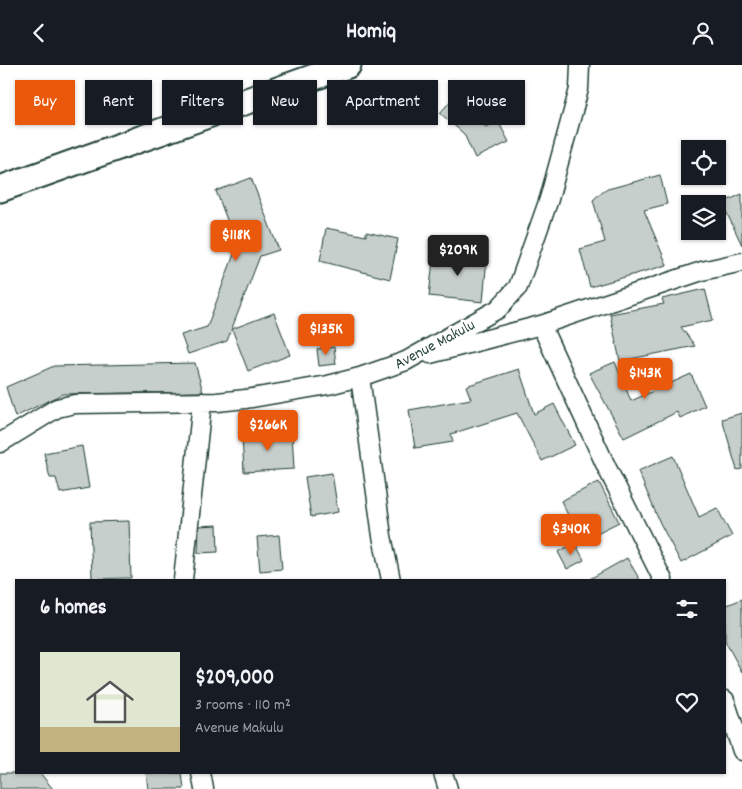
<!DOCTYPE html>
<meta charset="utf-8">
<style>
body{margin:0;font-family:Dekko,sans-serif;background:#242831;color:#f1f3f6;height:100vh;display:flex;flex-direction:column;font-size:19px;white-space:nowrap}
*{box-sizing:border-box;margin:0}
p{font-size:16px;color:#9ea1a6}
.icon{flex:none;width:28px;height:28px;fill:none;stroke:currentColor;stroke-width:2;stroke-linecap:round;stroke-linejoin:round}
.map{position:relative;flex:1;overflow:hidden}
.panel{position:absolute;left:15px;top:514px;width:711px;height:195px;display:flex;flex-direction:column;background:#171b24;border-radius:0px;box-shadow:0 1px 4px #0004}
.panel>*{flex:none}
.guide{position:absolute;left:15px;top:15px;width:712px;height:45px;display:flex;gap:10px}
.buttons{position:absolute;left:681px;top:75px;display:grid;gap:10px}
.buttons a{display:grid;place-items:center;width:45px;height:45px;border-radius:0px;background:#171b24;box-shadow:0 1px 4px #0004;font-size:25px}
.price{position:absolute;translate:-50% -42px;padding:0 11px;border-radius:5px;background:#ea580c;color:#fff;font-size:16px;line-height:32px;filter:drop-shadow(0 1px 2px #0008)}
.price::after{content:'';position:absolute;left:50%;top:30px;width:15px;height:11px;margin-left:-8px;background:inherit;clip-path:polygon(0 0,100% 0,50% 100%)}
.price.active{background:#222;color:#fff}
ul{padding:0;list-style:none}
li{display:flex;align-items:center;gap:15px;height:125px;padding:0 25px}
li+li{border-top:1px solid #363941}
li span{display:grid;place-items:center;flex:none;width:140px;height:100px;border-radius:0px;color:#555}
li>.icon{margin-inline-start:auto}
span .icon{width:60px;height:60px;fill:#fffc;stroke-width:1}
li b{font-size:21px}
h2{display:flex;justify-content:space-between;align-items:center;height:60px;padding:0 25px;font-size:21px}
.pill{padding:0 18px;border-radius:0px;background:#171b24;box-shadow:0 1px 4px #0004;font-size:18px;line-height:45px}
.pill.active{background:#ea580c;color:#fff}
header{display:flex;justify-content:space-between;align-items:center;height:65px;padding:0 25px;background:#171b24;font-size:22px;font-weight:700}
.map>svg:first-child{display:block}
.building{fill:#c7cfcc;stroke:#1f3d34}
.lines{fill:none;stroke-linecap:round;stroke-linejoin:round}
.street-casing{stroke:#1f3d34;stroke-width:21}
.secondary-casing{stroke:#1f3d34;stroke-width:29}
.street{stroke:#fff;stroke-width:18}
.secondary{stroke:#fff;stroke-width:25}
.labels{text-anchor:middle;stroke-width:5;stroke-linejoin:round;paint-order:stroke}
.street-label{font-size:16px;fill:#1f3d34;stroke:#fff}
</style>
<header><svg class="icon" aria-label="back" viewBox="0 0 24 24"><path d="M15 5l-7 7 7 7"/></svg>Homiq<svg class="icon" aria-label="person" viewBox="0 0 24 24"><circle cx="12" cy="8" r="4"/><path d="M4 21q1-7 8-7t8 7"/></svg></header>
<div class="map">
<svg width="742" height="724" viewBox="0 0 742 724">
<rect width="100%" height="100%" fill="#fff"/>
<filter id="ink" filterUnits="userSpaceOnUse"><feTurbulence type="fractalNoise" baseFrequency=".02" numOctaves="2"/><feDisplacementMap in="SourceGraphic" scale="10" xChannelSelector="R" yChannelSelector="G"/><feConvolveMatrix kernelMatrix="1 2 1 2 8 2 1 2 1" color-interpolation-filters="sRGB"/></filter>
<g filter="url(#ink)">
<path class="building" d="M453 33 486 62 498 56 509 77 475 93 464 69 440 48Z
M660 110 667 139 644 145 667 200 590 222 580 184 605 177 593 135 604 125Z
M251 113 279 185 260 191 227 276 188 289 181 270 207 262 237 181 216 126Z
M742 129V180L722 138Z
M326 163 366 171V167L398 174 390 214 320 196Z
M434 186 487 192 483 237 429 231Z
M705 224 713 255 681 262 695 281 620 296 610 249 664 239 662 234Z
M274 248 290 290 248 306 232 264Z
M334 282 336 299 319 301 317 284Z
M615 297 631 336 691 309 705 341 680 353 677 347 624 373 589 308Z
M195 298 203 327 62 329 15 352 6 322 54 301Z
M519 304 534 349 554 339 575 380 542 396 517 348 451 369 453 377 415 383 409 345 471 334 466 321Z
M742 348V404L737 405 722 354Z
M292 367 294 404 244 407 242 370Z
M82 381 89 423 60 428 56 413H50L44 388Z
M673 391 699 452 717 443 732 471 681 498 660 458 638 406Z
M332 408 338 447 311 452 305 412Z
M599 417 619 457 581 476 561 436Z
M129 456 131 513 92 514 90 457Z
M217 460 218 487 198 488 199 461Z
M279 470 282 504 260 506 257 472Z
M575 478 584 495 567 504 558 487Z
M627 493 640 515H588Z
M742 534V607L725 576V541Z
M0 708H40L53 724H0Z
M146 708H182L184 724H148Z"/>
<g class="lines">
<g class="street-casing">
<path id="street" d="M541 260 607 403 663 515
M430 289 541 260 702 206 742 197
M360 312 382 471 391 515
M0 378 57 343 75 339 217 337 246 334 328 320 360 312 406 296 498 244 518 222 549 134 579 24 580 0
M183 515 202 337
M725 635 742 686
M201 708 204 724
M443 708 448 724"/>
</g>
<g class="secondary-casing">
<path id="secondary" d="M0 124 348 0"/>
</g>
<use href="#street" class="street"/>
<use href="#secondary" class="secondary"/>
</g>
</g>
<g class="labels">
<g class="street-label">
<text transform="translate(434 278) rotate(-28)" y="6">Avenue Makulu</text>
</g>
</g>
</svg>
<div class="buttons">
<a><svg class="icon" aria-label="locate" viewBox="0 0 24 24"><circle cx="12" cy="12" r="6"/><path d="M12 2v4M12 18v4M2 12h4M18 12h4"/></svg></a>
<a><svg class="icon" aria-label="layers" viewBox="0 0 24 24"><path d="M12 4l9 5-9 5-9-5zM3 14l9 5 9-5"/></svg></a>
</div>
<b class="price" style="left:236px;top:197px">$118K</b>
<b class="price active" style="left:458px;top:212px">$209K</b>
<b class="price" style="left:326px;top:291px">$135K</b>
<b class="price" style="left:645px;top:335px">$143K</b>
<b class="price" style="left:268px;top:387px">$266K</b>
<b class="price" style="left:571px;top:491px">$340K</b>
<div class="guide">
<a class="pill active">Buy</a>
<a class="pill">Rent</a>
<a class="pill">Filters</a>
<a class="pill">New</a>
<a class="pill">Apartment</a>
<a class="pill">House</a>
</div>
<section class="panel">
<h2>6 homes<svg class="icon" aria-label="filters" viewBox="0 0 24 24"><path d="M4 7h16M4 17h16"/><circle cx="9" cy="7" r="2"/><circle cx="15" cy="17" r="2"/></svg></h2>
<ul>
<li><span style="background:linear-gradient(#dfe7d0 75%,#c2b280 0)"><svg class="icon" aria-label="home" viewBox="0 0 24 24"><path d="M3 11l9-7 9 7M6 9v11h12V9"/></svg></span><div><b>$209,000</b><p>3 rooms · 110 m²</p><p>Avenue Makulu</p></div><svg class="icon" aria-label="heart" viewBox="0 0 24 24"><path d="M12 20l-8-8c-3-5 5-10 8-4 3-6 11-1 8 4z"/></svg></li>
</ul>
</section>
</div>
